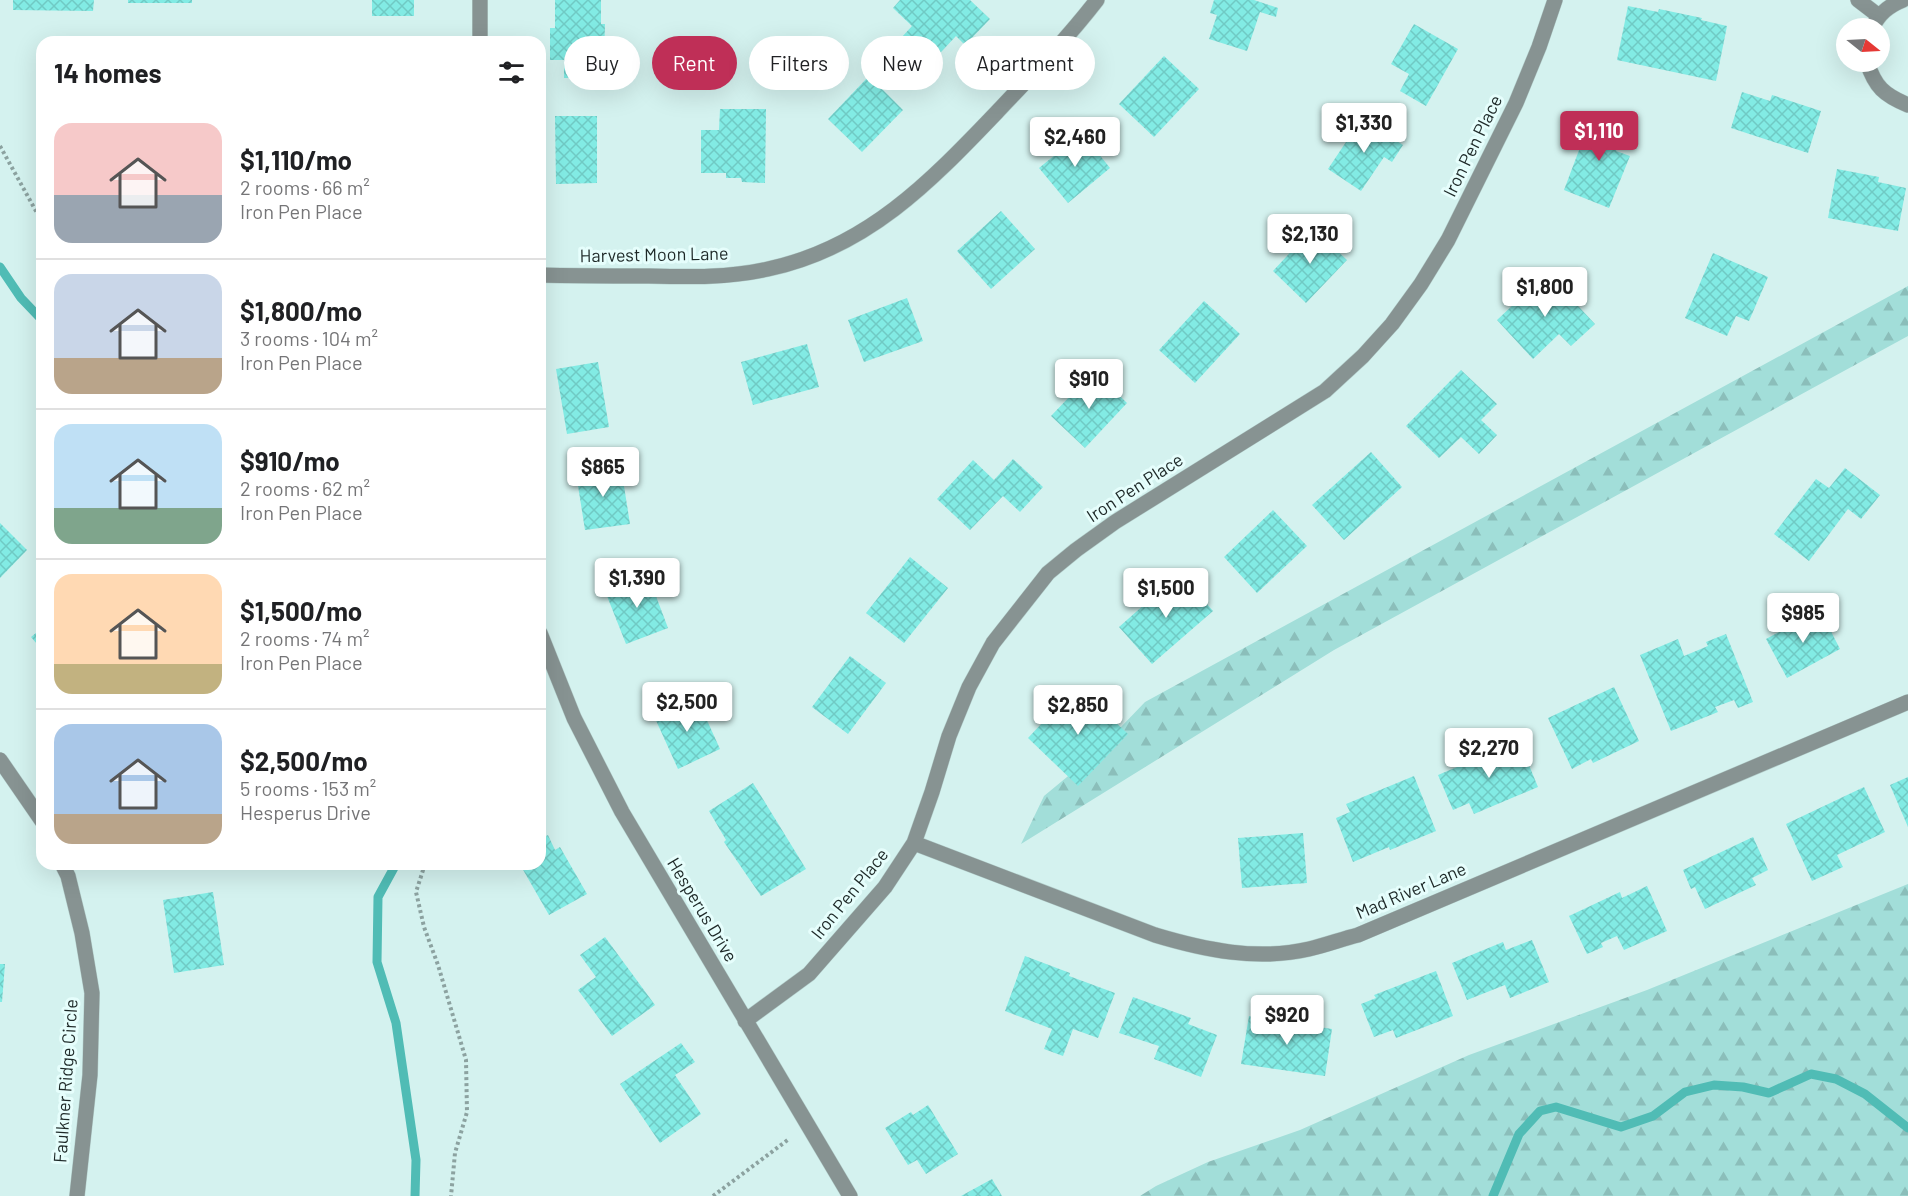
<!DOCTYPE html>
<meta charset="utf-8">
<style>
body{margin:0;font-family:Barlow,sans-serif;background:#f6f6f6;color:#202124;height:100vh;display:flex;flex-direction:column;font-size:22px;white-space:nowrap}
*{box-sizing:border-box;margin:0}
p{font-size:20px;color:#757577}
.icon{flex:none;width:33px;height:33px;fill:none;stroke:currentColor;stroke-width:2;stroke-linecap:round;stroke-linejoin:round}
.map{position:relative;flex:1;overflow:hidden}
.sheet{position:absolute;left:36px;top:36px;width:510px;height:834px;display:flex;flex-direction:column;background:#fff;border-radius:18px;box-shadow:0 6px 24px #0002}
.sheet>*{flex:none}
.top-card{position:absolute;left:564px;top:36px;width:570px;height:54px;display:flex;gap:12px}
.needle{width:39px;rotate:108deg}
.controls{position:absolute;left:1836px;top:18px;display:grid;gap:12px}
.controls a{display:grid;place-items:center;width:54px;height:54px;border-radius:50%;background:#fff;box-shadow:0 6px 24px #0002;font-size:30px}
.price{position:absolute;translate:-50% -51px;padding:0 14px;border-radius:6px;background:#fff;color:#222;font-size:20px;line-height:39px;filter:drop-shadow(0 2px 3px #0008)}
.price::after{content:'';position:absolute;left:50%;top:36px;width:18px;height:14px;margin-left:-9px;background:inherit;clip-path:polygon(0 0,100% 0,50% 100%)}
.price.active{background:#bf2f57;color:#fff}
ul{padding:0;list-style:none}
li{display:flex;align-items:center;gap:18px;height:150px;padding:0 18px}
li+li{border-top:2px solid #e0e0e0}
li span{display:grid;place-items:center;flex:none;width:168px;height:120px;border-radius:18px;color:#555}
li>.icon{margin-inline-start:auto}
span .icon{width:72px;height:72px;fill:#fffc;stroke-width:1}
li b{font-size:26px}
h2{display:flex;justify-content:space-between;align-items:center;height:72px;padding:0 18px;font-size:26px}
.tag{padding:0 21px;border-radius:27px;background:#fff;box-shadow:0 6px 24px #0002;font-size:21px;line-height:54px}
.tag.active{background:#bf2f57;color:#fff}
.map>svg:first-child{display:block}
.forest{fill:url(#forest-firs)}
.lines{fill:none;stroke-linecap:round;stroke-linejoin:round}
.stream{stroke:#50bcb5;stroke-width:9}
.building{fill:url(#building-cross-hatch)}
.street-casing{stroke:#b3cecb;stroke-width:16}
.path{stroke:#8ca2a0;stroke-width:4;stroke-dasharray:3 3;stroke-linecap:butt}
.street{stroke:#879392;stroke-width:15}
.labels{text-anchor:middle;stroke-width:6;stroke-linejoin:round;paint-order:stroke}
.street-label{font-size:18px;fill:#1d2827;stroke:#e6fefc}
</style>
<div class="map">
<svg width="1908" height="1196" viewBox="0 0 1908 1196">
<defs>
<pattern id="forest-firs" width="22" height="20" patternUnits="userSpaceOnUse" patternTransform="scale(1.5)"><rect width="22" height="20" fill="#a2ded9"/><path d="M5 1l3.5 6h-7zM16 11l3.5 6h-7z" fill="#8bbeba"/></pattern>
<pattern id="building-cross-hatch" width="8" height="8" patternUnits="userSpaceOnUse" patternTransform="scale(1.5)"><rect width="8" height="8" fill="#82ebe4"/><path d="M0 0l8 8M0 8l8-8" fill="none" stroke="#70cac4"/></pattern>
</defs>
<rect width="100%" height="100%" fill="#d4f2ef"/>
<path class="forest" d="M1908 286V336L1334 650 1021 844 1044 796 1096 753 1145 702Z
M1908 884V1196H1140L1156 1186 1208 1162 1300 1130 1469 1055 1647 990Z"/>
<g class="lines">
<path class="stream" d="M0 267 21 298 42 320
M396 864 378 897 377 962 396 1023 416 1160 415 1196
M1493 1196 1519 1134 1540 1111 1556 1107 1621 1127 1653 1116 1685 1092 1714 1085 1743 1087 1769 1093 1811 1074 1836 1079 1865 1094 1908 1128"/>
</g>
<path class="building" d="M13 0H94L93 11 13 10Z
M128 0H192V3H128Z
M372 0H414V16H372Z
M555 0H601V24H605L604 57H602V78H564V60H550V28H555Z
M900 0H970L990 19 965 45 956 36 930 64 901 38 912 26 893 8Z
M1214 0H1254L1278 8 1276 17 1260 12 1247 51 1209 39 1217 15 1210 13Z
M1628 6 1658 12 1659 9 1702 18 1701 20 1727 26 1716 81 1617 60Z
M1414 24 1458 49 1426 106 1400 91 1409 74 1391 64Z
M1164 56 1199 89 1154 137 1119 104Z
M869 76 903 110 862 152 828 119Z
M1742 92 1770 101 1772 95 1821 111 1808 153 1731 128Z
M720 109H766L765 183 742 182 741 178H726V173H701V130H719Z
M1593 113 1626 126 1616 151 1630 156 1609 208 1564 190Z
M555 116H597V183L556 184Z
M1362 118 1403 145 1392 162 1384 157 1361 191 1328 169Z
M1082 133 1110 168 1068 203 1039 168Z
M1837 169 1879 177 1878 182 1906 188 1898 231 1828 218Z
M1001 211 1035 249 991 289 957 251Z
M1313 228 1347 260 1306 303 1273 271Z
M1713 253 1768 277 1749 321 1736 316 1727 336 1685 318Z
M1547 273 1595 324 1571 346 1559 334 1533 359 1497 320Z
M907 298 923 341 864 362 848 320Z
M1204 301 1240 334 1195 383 1159 350Z
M807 344 819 387 753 405 741 362Z
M598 362 609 427 567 434 556 369Z
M1461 370 1497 404 1481 420 1497 435 1479 454 1461 437 1439 458 1406 426Z
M1094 371 1127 403 1085 448 1051 416Z
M1371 452 1402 487 1344 540 1312 505Z
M1013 459 1043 487 1020 512 1003 496 970 530 937 499 973 460 994 480Z
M621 467 630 524 585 530 576 473Z
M1845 468 1880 495 1861 519 1848 509 1809 561 1774 534 1816 479 1829 488Z
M1273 510 1307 546 1257 593 1224 557Z
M0 523 27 550 0 578Z
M910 557 948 588 904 643 866 613Z
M1180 573 1213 611 1152 664 1119 627Z
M648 575 668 628 626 644 605 591Z
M1820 610 1840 649 1787 678 1766 639Z
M42 628V650L31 637Z
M1726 634 1753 702 1738 708 1734 700 1715 707 1718 712 1671 731 1640 655 1678 639 1684 656 1708 646 1706 642Z
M850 656 886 683 848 734 812 707Z
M1077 686 1128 734 1078 786 1028 738Z
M1614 687 1639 741 1593 763 1591 759 1572 769 1548 718Z
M696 696 720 749 678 769 654 716Z
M1519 741 1538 787 1474 814 1469 803 1453 810 1438 775Z
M1414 776 1436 831 1390 850 1389 847 1353 862 1336 818 1350 812 1346 804Z
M1908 777V827L1890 785Z
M753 783 806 869 761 896 724 842 726 840 709 811Z
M1864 787 1885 832 1837 855 1843 867 1812 881 1786 824Z
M1303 833 1307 883 1242 888 1238 838Z
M548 835 555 850 560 847 587 894 549 915 522 868 527 864H540V839Z
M1753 837 1768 870 1752 878 1756 885 1705 909 1695 887 1691 889 1683 870Z
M1647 886 1667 931 1624 950 1617 936 1601 943 1603 947 1587 954 1569 916 1620 892 1622 898Z
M213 892 224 965 174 973 163 900Z
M605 937 655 1005 612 1036 578 990 596 977 580 955Z
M1532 940 1549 982 1510 998 1505 985 1467 1000 1452 963 1503 942 1506 950Z
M1025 956 1070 973 1069 976 1115 993 1098 1038 1073 1029 1063 1056 1044 1049 1052 1029 1005 1011Z
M0 964H5L2 1002H0Z
M1436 971 1453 1016 1396 1038 1393 1030 1374 1037 1361 1004 1376 998 1374 995Z
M1133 997 1191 1018 1188 1024 1217 1035 1201 1077 1154 1059 1159 1046 1119 1033Z
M1249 1016 1332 1029 1325 1076 1241 1064Z
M681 1043 695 1062 675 1075 701 1114 660 1143 620 1084Z
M928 1105 958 1154 926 1174 917 1160 908 1165 885 1128 911 1112 913 1115Z
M992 1179 1002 1196H961Z"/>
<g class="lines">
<g class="street-casing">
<path id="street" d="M480 0V42
M1858 0 1879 16
M1872 28C1879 14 1888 6 1903 0
M1867 62C1875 87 1884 95 1908 105
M540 275C576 276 613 276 649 276 689 277 729 278 768 269 867 248 930 182 997 112 1031 76 1066 40 1097 0
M540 633 574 718 622 812 850 1196
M0 760 42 821
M914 843 1155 935C1205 950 1257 961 1309 949 1326 945 1342 939 1358 935L1908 702
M62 864 68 876 82 933 92 993 90 1075 77 1196
M745 1021 809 974 885 887 914 843 932 792 949 736 969 687 993 643 1048 573 1076 550 1115 522 1325 391 1363 356 1392 324 1421 284 1448 240 1516 103 1539 47 1555 0"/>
</g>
<path class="path" d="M0 146 42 222
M425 864 416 892 424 927 438 965 466 1060 467 1112 455 1153 451 1196
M713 1196 789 1139"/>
<use href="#street" class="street"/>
</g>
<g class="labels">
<g class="street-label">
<text transform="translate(1473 146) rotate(-64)" y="6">Iron Pen Place</text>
<text transform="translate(654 255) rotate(-1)" y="6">Harvest Moon Lane</text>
<text transform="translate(1135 488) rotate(-33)" y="6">Iron Pen Place</text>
<text transform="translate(1411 891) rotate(-23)" y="6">Mad River Lane</text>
<text transform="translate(850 894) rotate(-51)" y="6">Iron Pen Place</text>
<text transform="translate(702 910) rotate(59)" y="6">Hesperus Drive</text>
<text transform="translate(66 1081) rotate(-86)" y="6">Faulkner Ridge Circle</text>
</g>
</g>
</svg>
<div class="controls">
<a><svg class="needle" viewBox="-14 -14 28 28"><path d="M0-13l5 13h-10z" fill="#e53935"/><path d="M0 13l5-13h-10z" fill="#757577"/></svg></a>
</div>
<b class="price" style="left:1364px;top:154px">$1,330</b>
<b class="price active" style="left:1599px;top:162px">$1,110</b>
<b class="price" style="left:1075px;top:168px">$2,460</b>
<b class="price" style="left:1310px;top:265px">$2,130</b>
<b class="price" style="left:1545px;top:318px">$1,800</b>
<b class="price" style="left:1089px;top:410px">$910</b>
<b class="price" style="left:603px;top:498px">$865</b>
<b class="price" style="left:637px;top:609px">$1,390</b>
<b class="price" style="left:1166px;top:619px">$1,500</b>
<b class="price" style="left:1803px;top:644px">$985</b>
<b class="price" style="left:687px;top:733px">$2,500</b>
<b class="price" style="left:1078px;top:736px">$2,850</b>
<b class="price" style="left:1489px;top:779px">$2,270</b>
<b class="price" style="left:1287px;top:1046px">$920</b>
<div class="top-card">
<a class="tag">Buy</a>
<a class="tag active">Rent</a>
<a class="tag">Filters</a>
<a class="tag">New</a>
<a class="tag">Apartment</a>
</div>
<section class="sheet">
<h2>14 homes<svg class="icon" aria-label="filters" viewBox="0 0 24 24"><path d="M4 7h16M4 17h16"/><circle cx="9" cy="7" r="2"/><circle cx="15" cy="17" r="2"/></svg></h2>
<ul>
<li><span style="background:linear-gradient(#f6c9c9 60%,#9aa5b1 0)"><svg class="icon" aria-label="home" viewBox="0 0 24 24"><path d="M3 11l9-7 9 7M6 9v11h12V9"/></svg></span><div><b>$1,110/mo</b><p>2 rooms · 66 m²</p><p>Iron Pen Place</p></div></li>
<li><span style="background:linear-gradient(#c9d6e8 70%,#b9a48a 0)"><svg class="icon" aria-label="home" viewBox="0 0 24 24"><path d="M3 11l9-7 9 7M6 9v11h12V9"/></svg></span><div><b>$1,800/mo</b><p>3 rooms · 104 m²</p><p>Iron Pen Place</p></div></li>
<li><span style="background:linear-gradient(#bfe0f5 70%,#7fa58c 0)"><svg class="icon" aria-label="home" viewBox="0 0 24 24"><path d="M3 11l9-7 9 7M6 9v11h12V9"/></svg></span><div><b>$910/mo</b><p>2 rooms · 62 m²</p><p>Iron Pen Place</p></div></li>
<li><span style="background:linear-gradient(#ffd9b3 75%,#c2b280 0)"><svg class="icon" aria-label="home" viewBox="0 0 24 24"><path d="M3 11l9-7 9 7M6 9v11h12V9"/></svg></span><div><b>$1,500/mo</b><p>2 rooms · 74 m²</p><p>Iron Pen Place</p></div></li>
<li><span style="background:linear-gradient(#a9c7e8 75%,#b9a48a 0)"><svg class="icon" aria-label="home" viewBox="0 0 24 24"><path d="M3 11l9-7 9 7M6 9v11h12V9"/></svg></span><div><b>$2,500/mo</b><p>5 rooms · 153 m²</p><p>Hesperus Drive</p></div></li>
</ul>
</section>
</div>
